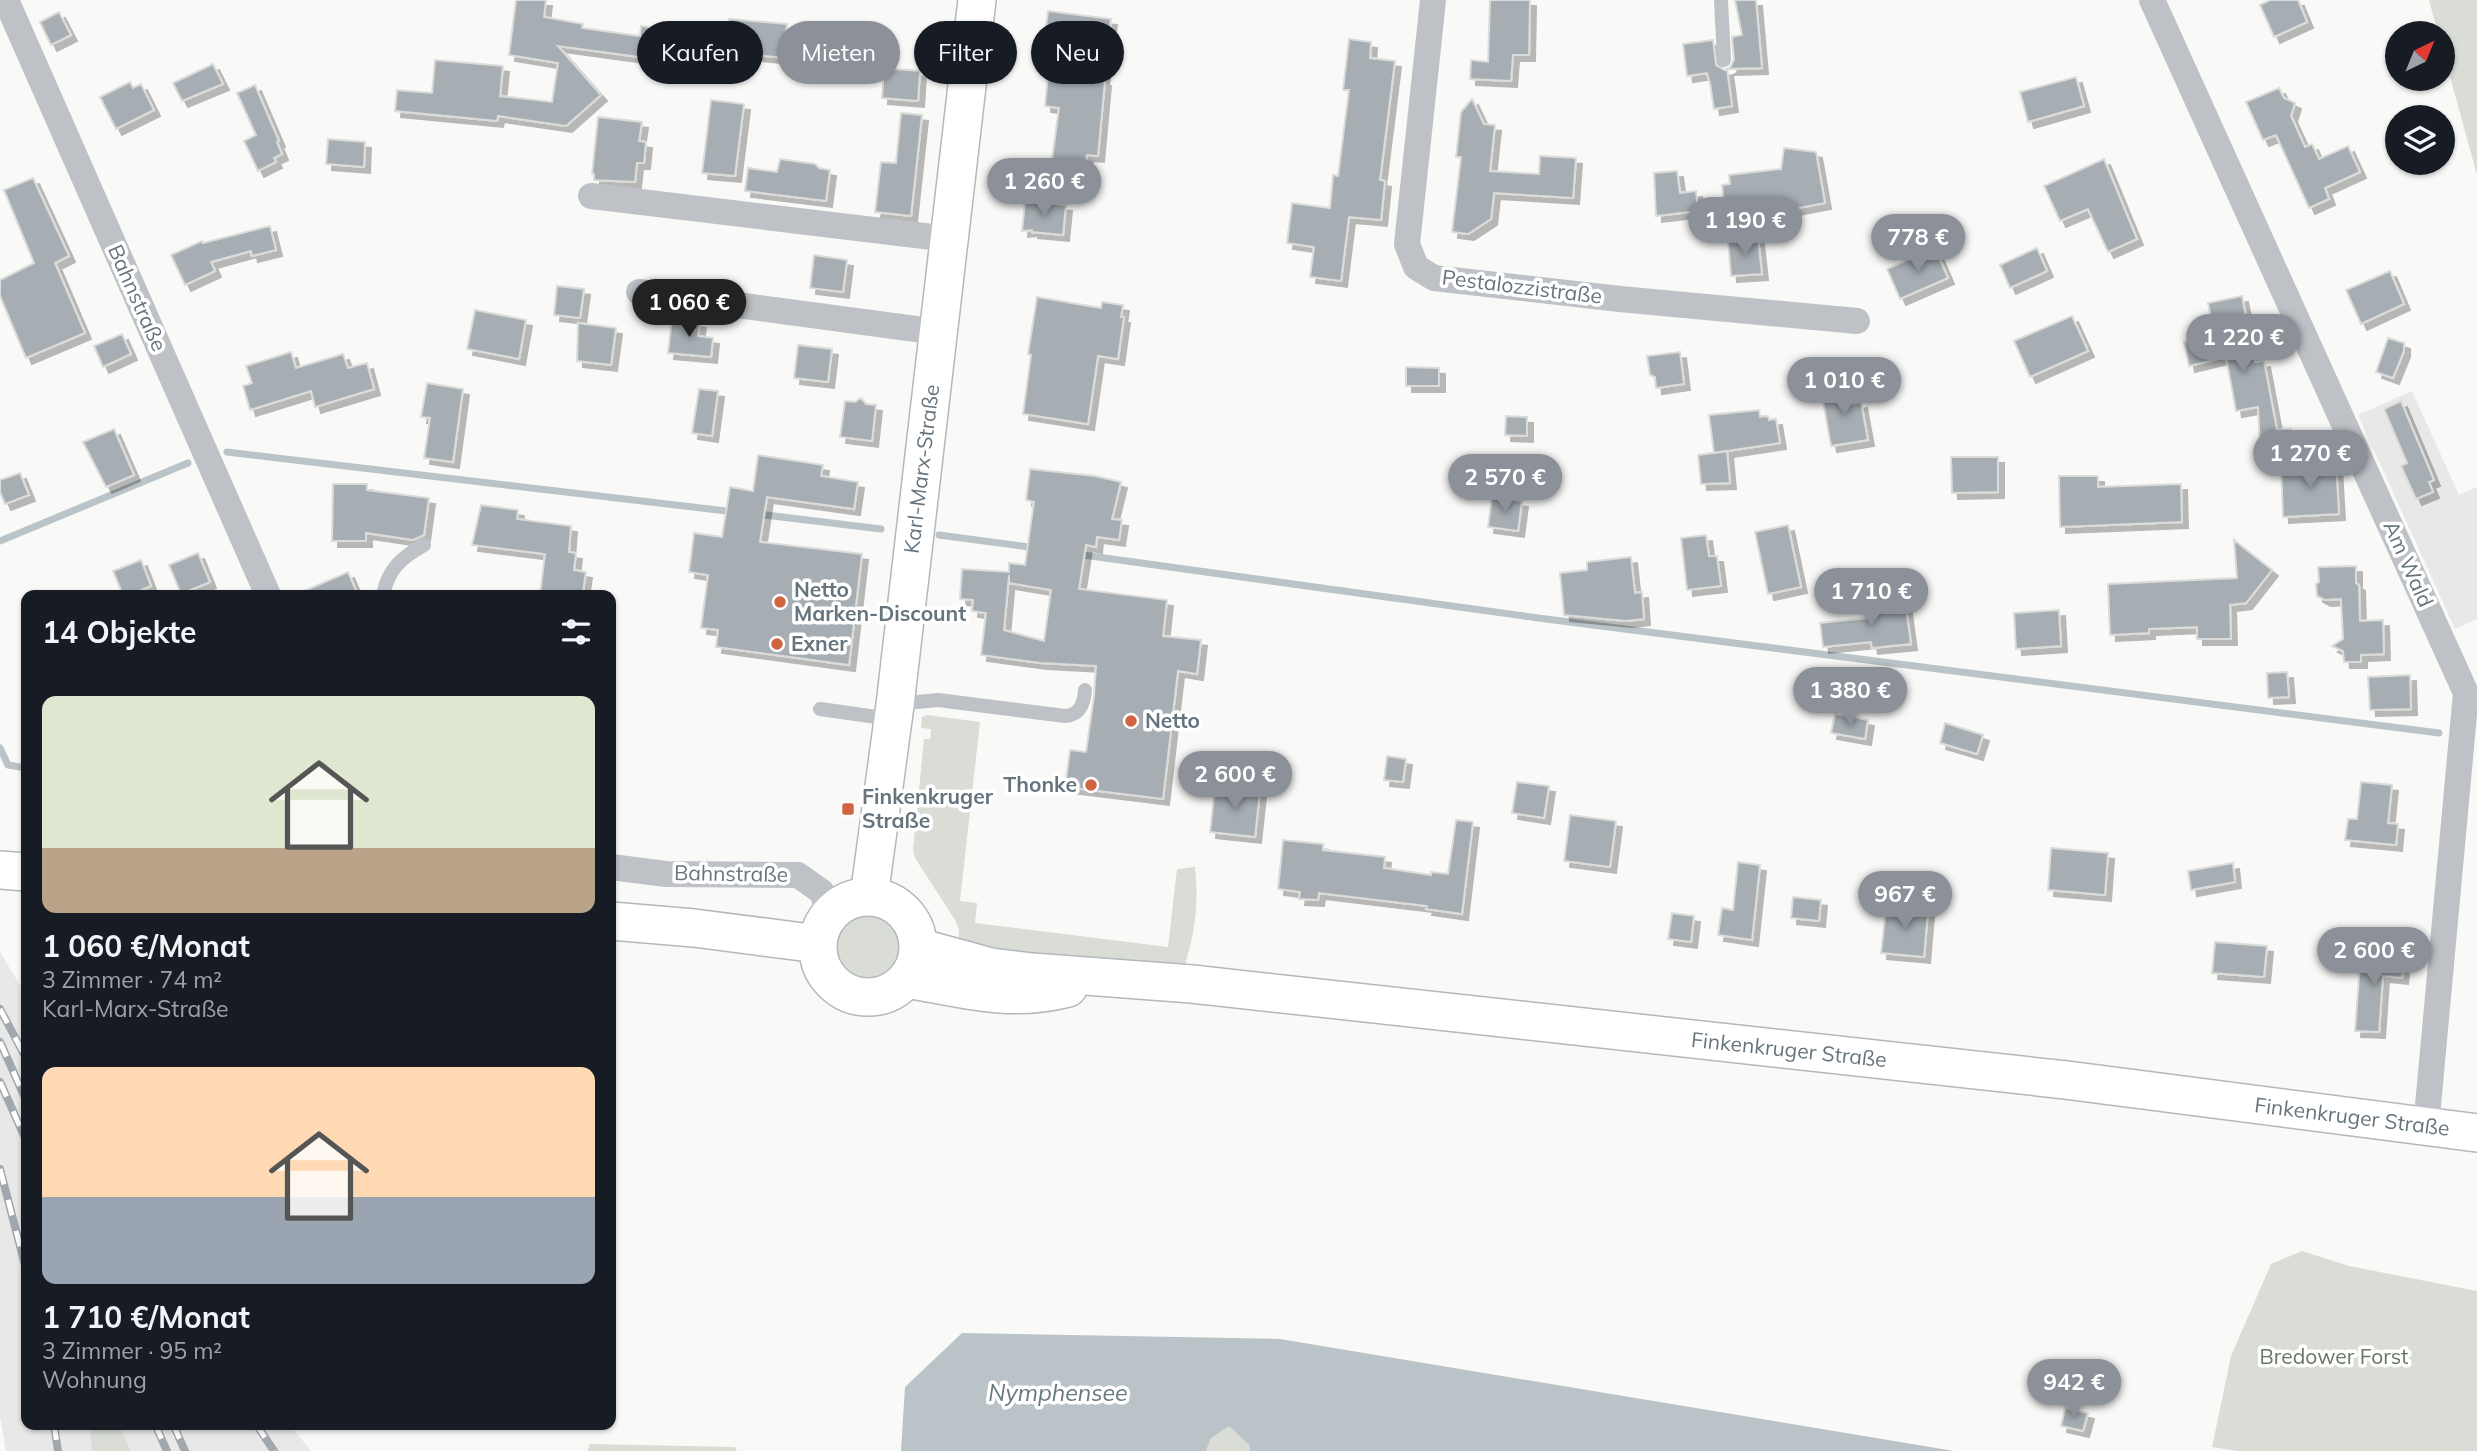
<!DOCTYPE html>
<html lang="de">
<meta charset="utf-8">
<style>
body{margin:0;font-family:Mulish,sans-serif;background:#242831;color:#f1f3f6;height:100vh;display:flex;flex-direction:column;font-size:26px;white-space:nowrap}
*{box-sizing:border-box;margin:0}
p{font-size:23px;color:#9ea1a6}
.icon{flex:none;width:38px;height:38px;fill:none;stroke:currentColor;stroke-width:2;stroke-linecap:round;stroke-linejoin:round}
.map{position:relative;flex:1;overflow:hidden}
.sheet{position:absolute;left:21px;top:590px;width:595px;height:840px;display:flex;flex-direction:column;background:#171b24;border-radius:14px;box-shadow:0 2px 5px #0004}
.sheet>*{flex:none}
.guide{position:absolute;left:637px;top:21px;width:665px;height:63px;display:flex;gap:14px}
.needle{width:46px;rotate:43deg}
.fabs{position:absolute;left:2385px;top:21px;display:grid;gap:14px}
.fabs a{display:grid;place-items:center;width:70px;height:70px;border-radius:50%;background:#171b24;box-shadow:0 2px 5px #0004;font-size:35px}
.price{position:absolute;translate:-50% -60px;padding:0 16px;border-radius:24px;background:#8c9099;color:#fff;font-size:23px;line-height:46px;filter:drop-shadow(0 2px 4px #0008)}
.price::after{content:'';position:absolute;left:50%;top:42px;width:21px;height:16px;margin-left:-10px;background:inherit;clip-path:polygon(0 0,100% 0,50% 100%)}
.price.active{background:#222;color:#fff}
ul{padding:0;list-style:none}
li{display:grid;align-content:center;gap:14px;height:371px;padding:0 21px}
li span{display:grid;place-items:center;height:217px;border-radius:14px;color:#555}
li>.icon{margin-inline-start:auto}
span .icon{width:126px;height:126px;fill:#fffc;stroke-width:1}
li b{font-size:30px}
h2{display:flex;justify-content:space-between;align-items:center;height:84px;padding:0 21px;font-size:30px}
.tag{padding:0 24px;border-radius:32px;background:#171b24;box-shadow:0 2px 5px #0004;font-size:24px;line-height:63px}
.tag.active{background:#8c9099;color:#fff}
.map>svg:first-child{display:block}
.built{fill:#e7e8e7}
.green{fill:#d9ddd6}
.water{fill:#bac3c7}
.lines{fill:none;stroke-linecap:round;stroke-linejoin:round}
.stream{stroke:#bac3c7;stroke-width:7}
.building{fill:#a6aeb3;stroke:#dbdbd9;stroke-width:2;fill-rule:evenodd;filter:url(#shadow)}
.secondary-casing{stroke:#b3b8bc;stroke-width:40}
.lane{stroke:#bec2c6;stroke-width:14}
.street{stroke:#bec2c6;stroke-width:26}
.secondary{stroke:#fff;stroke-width:37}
.rail-casing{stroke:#a1a7ac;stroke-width:8}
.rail{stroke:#fff;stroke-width:5;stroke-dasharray:16;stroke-linecap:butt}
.poi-dot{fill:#d06440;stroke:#fff;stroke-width:2.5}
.labels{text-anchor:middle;stroke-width:7;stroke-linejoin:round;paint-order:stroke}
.street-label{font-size:21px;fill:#66747e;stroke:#fff}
.poi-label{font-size:21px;font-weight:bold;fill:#66747e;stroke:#fff;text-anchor:start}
.park-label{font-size:21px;fill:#687766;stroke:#fff}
.water-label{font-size:23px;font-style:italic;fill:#67787f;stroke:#fff}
</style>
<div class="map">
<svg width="2477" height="1451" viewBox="0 0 2477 1451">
<defs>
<filter id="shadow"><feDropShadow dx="6" dy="6" stdDeviation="0" flood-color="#0004"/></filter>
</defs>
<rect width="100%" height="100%" fill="#f9f9f7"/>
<path class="built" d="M2412 391 2459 495 2477 487V619L2455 629 2358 415Z
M0 952 26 995V1424L89 1425 92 1451H6L0 1416Z
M119 1425H290L311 1451H131Z"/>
<path class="green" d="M2429 0H2477V175L2443 51V33H2438Z
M927 715 980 722 960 901 977 903 975 923 1168 947 1177 869 1195 867C1199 909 1195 932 1183 972L958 948 959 930 955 920 915 858 913 850 924 739H930L931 729 921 728 922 717Z
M828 947a38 38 0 1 1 76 0a38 38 0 1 1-76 0Z
M2302 1251 2349 1266 2477 1291V1451H2237L2212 1447 2231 1356 2271 1264Z
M89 1425H119L131 1451H92Z
M1229 1425 1249 1445 1250 1451H1206L1211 1438Z
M590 1444 735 1447 737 1451H587Z"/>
<path class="water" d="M962 1333 1280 1339 1954 1451H1250L1249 1445 1229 1426 1211 1438 1206 1451H901L905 1387Z"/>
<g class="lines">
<path class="stream" d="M227 452 735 512
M757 514 881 529
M939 535 1036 548
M0 541 188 463
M1076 554 1538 618 2439 733
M0 748 8 765 26 768"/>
</g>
<path class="building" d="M516 0H546L544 17 583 24 582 28 640 36 641 26 680 31 676 62 558 46 601 95 566 126 498 116 497 121 395 111 397 90 432 93 435 60 503 66 500 96 552 102 558 63 509 55Z
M1490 0H1530L1529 55H1513L1511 81 1470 79 1471 60 1488 62Z
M1735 0H1756L1762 68 1727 69 1732 106 1714 109 1710 83 1707 73 1687 76 1683 44 1713 40 1716 65 1724 70 1730 68 1734 60 1732 37 1742 35Z
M2270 0H2298L2307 22 2274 37 2260 5Z
M1048 11 1111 19 1103 80H1105L1098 156 1087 155 1085 164 1052 160 1059 108 1045 106 1051 43 1044 42Z
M59 12 71 35 51 45 40 22Z
M729 19 787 24 785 39 819 43 816 74 794 71 795 59 726 52Z
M1349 39 1371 42 1370 58 1395 61 1380 180 1385 181 1381 220 1349 217 1341 281 1310 277 1314 247 1287 243 1292 203 1330 208 1333 175 1338 176 1349 90H1343Z
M213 64 223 84 182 101 173 83Z
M884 68 920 71 918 101 882 98Z
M2076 77 2084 106 2028 122 2020 92Z
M130 82 133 88 141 84 154 110 116 129 100 97Z
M255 85 279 141 277 142 282 154 274 158 276 162 258 171 244 141 256 135 237 93Z
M2279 88 2284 98 2295 103 2291 116 2305 147 2312 144 2319 159 2348 146 2360 172 2325 188 2329 199 2309 208 2276 135 2263 140 2246 102Z
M1472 99 1484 124 1495 125 1490 171 1539 174 1540 156 1576 158 1573 198 1494 193 1491 219 1468 234 1452 232 1461 157H1456L1461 112Z
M711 100 744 104 735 176 702 173Z
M901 113 922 115 911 216 875 212 881 162 896 163Z
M598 117 642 122 639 141 646 142 644 163H637L635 182 594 180V174H592Z
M328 139 365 142 364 167 326 164Z
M1784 148 1816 152 1825 203 1756 216 1754 200 1724 204 1722 185 1730 184 1729 175 1781 169Z
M780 159 815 164 819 168 830 170 826 201 745 191 748 168 777 172Z
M2104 159 2137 239 2108 252 2088 209 2060 221 2044 186Z
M1677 171 1680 193 1696 191 1698 211 1656 216 1654 173Z
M33 178 69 256 55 263 85 333 26 358 0 296V280L34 263 4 190Z
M1025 202 1066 205 1063 235 1032 232V230L1022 231Z
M270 226 276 250 252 256 251 251 211 262 215 271 185 285 171 255 202 241 203 243Z
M1758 238 1762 274 1731 276 1728 241Z
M1935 248 1948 278 1900 299 1887 269Z
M2037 248 2047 271 2010 288 2000 265Z
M814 255 847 260 843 292 810 288Z
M2390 271 2404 304 2361 324 2346 290Z
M557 286 584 289 580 318 554 315Z
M2242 296 2255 362 2264 361 2277 430 2291 429 2292 461 2261 463 2258 407 2236 411 2226 357 2189 366 2184 342 2215 337 2208 303Z
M1037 297 1101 308 1102 302 1123 305 1121 317H1124L1118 359 1098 356 1088 424 1023 414 1031 355 1028 354Z
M475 310 526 320 519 359 467 349Z
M2072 316 2088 351 2030 377 2014 341Z
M672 318 700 322 698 336 713 338 711 357 668 353Z
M578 323 616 328 611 365 577 361Z
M122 334 131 354 103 367 94 346Z
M2388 338 2404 343V351L2393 378 2376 372Z
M798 345 832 349 828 382 794 378Z
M291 352 296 368 343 354 348 368 367 363 374 389 315 407 311 391 250 410 243 386 252 383 246 366Z
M1680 352 1684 384 1656 388 1655 377 1650 375 1647 356Z
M1406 367 1439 368V386H1406Z
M427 383 463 389 453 462 424 458 430 418 421 417Z
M1850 385 1853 404 1861 402 1868 440 1831 446 1821 390Z
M699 389 718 391 712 436 692 433Z
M861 398 866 404 876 405 872 441 840 437 845 401 855 402Z
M2401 401 2434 480 2429 482 2433 492 2416 499 2401 466 2407 463 2384 409Z
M1759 410 1760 417 1768 416 1769 420 1776 419 1780 443 1714 453 1709 415Z
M1506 416 1527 417V436L1505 435Z
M114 429 134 475 106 487 83 442Z
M1727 451 1730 483 1701 484 1698 455Z
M758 455 823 465 821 476 858 482 854 509 767 497 760 542 862 554 849 665 716 647 718 630 701 628 708 575 689 572 694 533 722 537 730 487 753 491Z
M1951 457H1998V492L1952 493Z
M2336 463 2339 514 2283 517 2281 466Z
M1030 469 1095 476 1121 482 1112 519 1122 520 1119 540 1097 537 1096 547 1086 545 1079 589 1167 600 1163 636 1201 640 1197 674 1178 671 1163 799 1065 787 1070 750 1086 752 1094 696 1096 666 1041 663 981 655 986 613 972 611 973 600 960 599 962 569 1009 572V563L1025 565 1034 502 1026 500ZM1009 575V583L1051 590 1044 641 1004 630Z
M20 473 29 495 5 504 0 492V480Z
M2059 476H2098V487L2181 484 2182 522 2060 527Z
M333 484H367V490L429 498 424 535 413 540 366 533V541H332Z
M1492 497 1522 501 1518 531 1488 527Z
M481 505 518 510 517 519 571 526 569 552 576 553 574 570 586 572 583 592 574 591V595H540L545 554 472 545Z
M1788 525 1801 587 1768 594 1755 532Z
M1706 535 1709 556H1717L1721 586 1687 590 1681 538Z
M2234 540 2272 570 2246 603 2230 605 2231 639H2197V627L2149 629V633L2110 635 2108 584 2237 578Z
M198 553 210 582 181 594 169 565Z
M1631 557 1635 593 1642 592 1644 619 1626 621 1564 615 1560 573 1587 570V562Z
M141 560 151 586 130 595H123L113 571Z
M2356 566V583L2359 585 2360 621 2383 620 2384 654 2361 655V662H2344L2343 651 2332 646 2343 639 2341 599 2325 600 2317 596 2316 584 2319 582 2318 567Z
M348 572 358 595H295Z
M1905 601 1911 644 1872 648 1871 642 1823 647 1820 623 1868 618 1866 606Z
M2059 610 2061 646 2016 649 2014 613Z
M2287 672 2289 697 2268 698 2267 673Z
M2410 675 2411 709 2370 710 2368 677Z
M1835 714 1868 720 1865 739 1831 733Z
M1945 723 1983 735 1977 754 1940 743Z
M1387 756 1406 759 1403 782 1384 780Z
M1517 782 1549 786 1544 818 1512 813Z
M2361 782 2392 785 2388 823 2398 824 2396 845 2345 840 2348 819H2357Z
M1215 786 1260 791 1255 837 1210 832Z
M1570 815 1616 821 1610 867 1564 861Z
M1456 820 1473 822 1462 914 1426 909 1427 906 1319 893 1318 900 1299 899 1300 892 1278 889 1283 840 1323 844V850L1385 857 1384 868 1431 875V872L1448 874Z
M2051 848 2108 853 2105 895 2048 890Z
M1738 862 1760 865 1752 940 1718 935 1722 908 1733 910Z
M2233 863 2235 882 2191 890 2188 871Z
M1793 897 1821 900 1819 921 1791 918Z
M1893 904 1924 907 1923 910 1928 911 1924 957 1881 953 1886 908 1893 909Z
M1672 913 1694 916 1691 942 1668 939Z
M2215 942 2267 946 2264 977 2212 973Z
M2361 950 2392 952 2391 957 2404 958 2402 978 2383 976 2379 1032 2355 1031Z
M2065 1408 2088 1413 2083 1431 2061 1426Z"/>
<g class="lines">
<g class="secondary-casing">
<path id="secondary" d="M0 870 26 872
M869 897 895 705 977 0
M818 947a50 50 0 1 1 100 0a50 50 0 1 1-100 0Z
M611 921 694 928 818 944
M918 947 991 967 1032 972 1192 984 2066 1080 2477 1133
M907 979C965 989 1009 1003 1068 988"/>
</g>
<path class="lane" d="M1721 0 1724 60
M383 595C388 569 402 557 424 545
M896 704 938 700 1065 716C1080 715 1084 704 1085 690
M820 709 891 719"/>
<path class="street" d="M6 0 268 595
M1433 0 1407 244 1416 267 1434 278 1620 299 1857 321
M2152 0 2466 693 2426 1127
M591 196 949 239
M639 292 938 332
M611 867 666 874 798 875 822 892 830 914"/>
<use href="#secondary" class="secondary"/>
<g class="rail-casing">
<path id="rail" d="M0 1009 26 1058
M0 1042 26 1100
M0 1082 26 1140
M0 1169 26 1269
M54 1424 58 1451
M155 1424 167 1451
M173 1424 185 1451
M256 1424 274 1451"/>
</g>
<use href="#rail" class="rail"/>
</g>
<g class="poi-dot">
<circle cx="780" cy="602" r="7"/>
<circle cx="777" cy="644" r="7"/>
<circle cx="1131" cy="721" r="7"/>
<circle cx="1091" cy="785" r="7"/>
<rect x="841" y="802" width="14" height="14" rx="3.5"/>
</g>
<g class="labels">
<g class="street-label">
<text transform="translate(1522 287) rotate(7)" y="7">Pestalozzistraße</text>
<text transform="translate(137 298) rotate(66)" y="7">Bahnstraße</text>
<text transform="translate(922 469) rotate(-83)" y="7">Karl-Marx-Straße</text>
<text transform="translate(2408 564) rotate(66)" y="7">Am Wald</text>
<text transform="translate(731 874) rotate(1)" y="7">Bahnstraße</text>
<text transform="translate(1789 1050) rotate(6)" y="7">Finkenkruger Straße</text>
<text transform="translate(2352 1117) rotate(7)" y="7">Finkenkruger Straße</text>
</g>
<g class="poi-label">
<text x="794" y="597">Netto<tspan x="794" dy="24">Marken-Discount</tspan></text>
<text x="791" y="651">Exner</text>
<text x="1145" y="728">Netto</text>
<text x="1077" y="792" text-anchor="end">Thonke</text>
<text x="862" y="804">Finkenkruger<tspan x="862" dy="24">Straße</tspan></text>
</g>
<g class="park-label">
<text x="2334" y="1364">Bredower Forst</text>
</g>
<g class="water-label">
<text x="1058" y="1401">Nymphensee</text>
</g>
</g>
</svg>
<div class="fabs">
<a><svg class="needle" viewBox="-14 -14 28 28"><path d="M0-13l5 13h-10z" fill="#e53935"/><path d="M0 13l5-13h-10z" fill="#9ea1a6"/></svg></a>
<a><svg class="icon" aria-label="layers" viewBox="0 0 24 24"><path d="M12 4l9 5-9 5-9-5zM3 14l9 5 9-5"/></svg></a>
</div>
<b class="price" style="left:1044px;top:218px">1 260 €</b>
<b class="price" style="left:1745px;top:257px">1 190 €</b>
<b class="price" style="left:1918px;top:274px">778 €</b>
<b class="price active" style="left:689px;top:339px">1 060 €</b>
<b class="price" style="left:2243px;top:374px">1 220 €</b>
<b class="price" style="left:1844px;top:417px">1 010 €</b>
<b class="price" style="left:2310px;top:490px">1 270 €</b>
<b class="price" style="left:1505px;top:514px">2 570 €</b>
<b class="price" style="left:1871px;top:628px">1 710 €</b>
<b class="price" style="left:1850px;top:727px">1 380 €</b>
<b class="price" style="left:1235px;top:811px">2 600 €</b>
<b class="price" style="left:1905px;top:931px">967 €</b>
<b class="price" style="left:2374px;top:987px">2 600 €</b>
<b class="price" style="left:2074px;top:1419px">942 €</b>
<div class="guide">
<a class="tag">Kaufen</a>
<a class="tag active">Mieten</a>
<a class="tag">Filter</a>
<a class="tag">Neu</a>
</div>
<section class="sheet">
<h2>14 Objekte<svg class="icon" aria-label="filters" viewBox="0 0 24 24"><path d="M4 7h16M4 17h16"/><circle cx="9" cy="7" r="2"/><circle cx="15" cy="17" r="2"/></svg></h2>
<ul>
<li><span style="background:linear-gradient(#dfe7d0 70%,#b9a48a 0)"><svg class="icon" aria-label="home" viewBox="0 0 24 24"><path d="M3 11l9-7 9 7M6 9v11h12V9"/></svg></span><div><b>1 060 €/Monat</b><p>3 Zimmer · 74 m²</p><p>Karl-Marx-Straße</p></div></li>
<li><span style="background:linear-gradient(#ffd9b3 60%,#9aa5b1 0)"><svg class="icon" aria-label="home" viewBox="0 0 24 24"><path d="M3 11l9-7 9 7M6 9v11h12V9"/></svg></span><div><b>1 710 €/Monat</b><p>3 Zimmer · 95 m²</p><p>Wohnung</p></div></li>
</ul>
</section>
</div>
